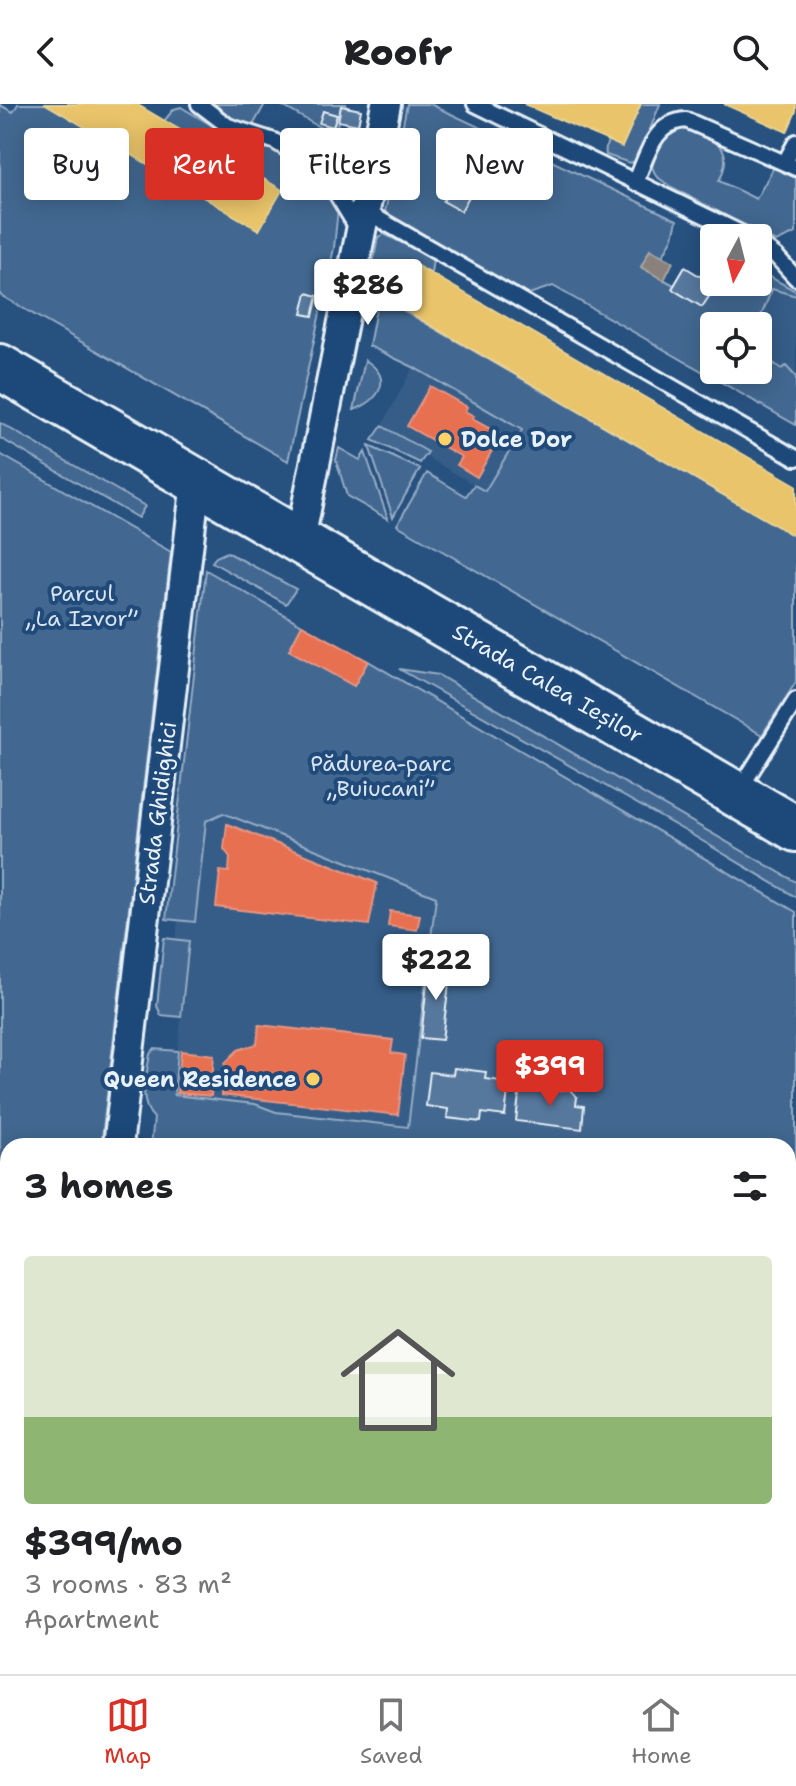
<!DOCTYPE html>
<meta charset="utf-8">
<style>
body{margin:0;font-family:"Shantell Sans",sans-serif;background:#f2f2f2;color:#202124;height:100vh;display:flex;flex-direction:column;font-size:30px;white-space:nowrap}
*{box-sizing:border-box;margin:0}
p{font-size:26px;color:#757577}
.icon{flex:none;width:44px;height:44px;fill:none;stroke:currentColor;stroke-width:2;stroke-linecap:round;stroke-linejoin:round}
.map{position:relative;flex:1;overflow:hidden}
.details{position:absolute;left:0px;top:1034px;width:796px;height:536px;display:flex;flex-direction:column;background:#fff;border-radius:24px 24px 0 0;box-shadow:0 4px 20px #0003}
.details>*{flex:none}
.guide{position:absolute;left:24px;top:24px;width:748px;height:72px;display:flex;gap:16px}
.needle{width:52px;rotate:187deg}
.fabs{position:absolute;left:700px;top:120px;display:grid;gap:16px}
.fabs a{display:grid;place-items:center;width:72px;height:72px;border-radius:8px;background:#fff;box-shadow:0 4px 20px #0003;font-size:40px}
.price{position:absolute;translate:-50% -68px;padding:0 18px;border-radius:8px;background:#fff;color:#222;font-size:26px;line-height:52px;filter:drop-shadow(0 2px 4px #0008)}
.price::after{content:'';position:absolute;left:50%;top:48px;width:24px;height:18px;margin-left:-12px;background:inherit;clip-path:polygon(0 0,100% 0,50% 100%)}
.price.current{background:#d93025;color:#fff}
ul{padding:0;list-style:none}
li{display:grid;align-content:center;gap:16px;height:424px;padding:0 24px}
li+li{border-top:2px solid #e0e0e0}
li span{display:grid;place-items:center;height:248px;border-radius:8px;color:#555}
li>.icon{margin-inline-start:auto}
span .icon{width:144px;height:144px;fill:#fffc;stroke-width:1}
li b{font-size:34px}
h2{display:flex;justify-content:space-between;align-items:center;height:96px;padding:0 24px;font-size:34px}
.pill{padding:0 28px;border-radius:8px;background:#fff;box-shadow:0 4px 20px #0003;font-size:28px;line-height:72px}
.pill.current{background:#d93025;color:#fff}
header{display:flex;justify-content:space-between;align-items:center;height:104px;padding:0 24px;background:#fff;font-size:36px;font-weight:800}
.menu{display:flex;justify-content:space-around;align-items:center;height:112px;border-top:2px solid #e0e0e0;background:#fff;font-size:22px;color:#757577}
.menu a{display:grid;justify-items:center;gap:4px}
.menu .current{color:#d93025}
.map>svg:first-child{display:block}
.built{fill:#355d88}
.green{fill:#436891;stroke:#96acc4;stroke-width:2}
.homes{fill:#e9c46a;stroke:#e9d295;stroke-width:2}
.shops{fill:#e76f51;stroke:#e79683;stroke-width:2}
.industry{fill:#8a817c;stroke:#a6a3a1;stroke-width:2}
.building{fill:#57789d;stroke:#e8f1f8;stroke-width:2}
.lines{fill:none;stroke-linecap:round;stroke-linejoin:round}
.service-casing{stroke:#e8f1f8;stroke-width:20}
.minor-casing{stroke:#e8f1f8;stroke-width:34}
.primary-casing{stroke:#e8f1f8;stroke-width:50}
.service{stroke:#1f4a7a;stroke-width:14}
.minor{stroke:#1f4a7a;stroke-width:28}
.primary{stroke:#1f4a7a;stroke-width:44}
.poi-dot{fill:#ffd166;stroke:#1f4a7a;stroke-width:3}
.labels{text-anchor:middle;stroke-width:8;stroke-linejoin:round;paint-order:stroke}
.poi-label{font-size:22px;font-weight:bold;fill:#e8f1f8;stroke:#1f4a7a;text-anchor:start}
.park-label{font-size:22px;fill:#d8e3ee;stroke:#1f4a7a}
.street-label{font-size:22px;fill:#e8f1f8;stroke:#1f4a7a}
</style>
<header><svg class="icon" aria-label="back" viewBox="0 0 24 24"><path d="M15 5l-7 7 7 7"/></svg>Roofr<svg class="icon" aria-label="search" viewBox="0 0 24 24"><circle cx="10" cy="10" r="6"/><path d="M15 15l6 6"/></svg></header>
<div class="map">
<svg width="796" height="1570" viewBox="0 0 796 1570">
<rect width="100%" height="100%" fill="#27517f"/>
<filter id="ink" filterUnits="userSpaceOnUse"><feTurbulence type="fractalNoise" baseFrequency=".0125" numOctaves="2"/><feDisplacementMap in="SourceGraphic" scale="16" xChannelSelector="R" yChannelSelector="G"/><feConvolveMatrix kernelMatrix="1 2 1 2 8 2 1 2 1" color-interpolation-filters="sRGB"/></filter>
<g filter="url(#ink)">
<path class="built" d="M772 185 796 192V273L786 263 781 266 758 247V238L763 226 757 222Z
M413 263 522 326 485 387 425 352 427 347 382 322Z
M223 709 436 792 408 1023 276 1008 255 1000 173 991 189 837 176 835 178 816 195 817 206 717Z"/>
<path class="green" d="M18 0H46L259 125 282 86 247 65 260 46 271 44 311 66 322 78 338 104 334 144 288 357 0 191V1L13 8Z
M208 0H265L252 23 238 19Z
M279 0H346V3H341L335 32Z
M407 0H430L677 116 673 133 663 152 650 146 641 163 674 181 672 185 702 203 718 178H758V151L765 155 766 171 796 187V192L772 185 757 222H714V266H758V247L781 265 786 262 796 273V321L553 182 526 191 385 108Z
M641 0H660L638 56 630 59 606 51C602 32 628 13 641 0Z
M181 3 236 36 238 41 232 56 164 17 174 5Z
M687 23C716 37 736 42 719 77L756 95 774 63 796 74V129L776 138 671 83 656 72 652 63C658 44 664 24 687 23Z
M384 130 433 154 431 170 409 158 387 197 796 433V578L762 631 397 421 427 369 466 392 474 381 485 387 522 326 413 263 369 242 376 205 372 165 378 133Z
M365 256C394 274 380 296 354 306Z
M0 319 145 402 138 414 0 334Z
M382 322 428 348 420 359 372 336Z
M369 342 420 365 393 413Z
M339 344 360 356 365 348 388 415 347 392 336 356Z
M0 350 171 448 101 1042H8V1562H41L40 1570H0Z
M227 448 296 485 286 500 212 458 216 453Z
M206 466 302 521 289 546 354 582 368 557 796 808V1347L788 1345V1042H151L154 1014C137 998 147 971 150 950L154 945 178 947 174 991 255 1000 276 1008 408 1023 436 793 223 709 206 717 195 818 166 815Z
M399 565 438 571 796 778V793L694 732Z
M164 834 189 837 181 913 161 911 157 902Z"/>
<path class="homes" d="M46 0H136L282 86 259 126Z
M524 0H641L622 43Z
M724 0H796V7L787 28Z
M409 157 796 381V433L387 196Z"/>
<path class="shops" d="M430 282 467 303 465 307 474 312 472 315 501 331 477 373 457 361 462 353 407 322Z
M302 521 368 557 354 582 289 546Z
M227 720 377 779 369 821 216 803 220 767 229 768 230 753 224 745Z
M390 807 420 811 417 826 388 822Z
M259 921 393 936 391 949 405 951 398 1011 221 991 225 959 238 946 257 940Z
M181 947 214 951 211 992 177 989Z"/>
<path class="industry" d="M650 146 673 158 664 176 641 163Z"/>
<path class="building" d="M341 2 361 6 358 21 338 17Z
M323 7 337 11 333 23 319 19Z
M509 47 538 62 520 95 491 79Z
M463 61 481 71 461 107 443 97Z
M685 163 716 182 702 203 672 185Z
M307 189 318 192 313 212 302 210Z
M429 860 451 863 442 936 421 934Z
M454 964 486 968 485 975 509 978 505 1012 482 1009 481 1018 447 1014 448 1005 426 1002 430 968 453 971Z
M520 982 556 987 569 985 577 993 576 1001 584 1002 582 1025 516 1017Z
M796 1533V1570L776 1569 777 1562H788Z"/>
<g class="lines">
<g class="service-casing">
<path id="service" d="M199 0 228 22 274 37 322 66 359 127
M475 0 751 134
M785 58 796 38
M635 79C647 53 653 18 686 16L796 64
M365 107 796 354
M758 139 776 152 796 174
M740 685 796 596"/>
</g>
<g class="minor-casing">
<path id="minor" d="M300 436 386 0
M118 1042 196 377
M59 1570V1562"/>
</g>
<g class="primary-casing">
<path id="primary" d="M0 263 796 725"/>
</g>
<use href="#service" class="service"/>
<use href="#minor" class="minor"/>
<use href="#primary" class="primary"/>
</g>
</g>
<g class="poi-dot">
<circle cx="445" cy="335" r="8"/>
<circle cx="313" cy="975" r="8"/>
</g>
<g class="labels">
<g class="poi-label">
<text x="461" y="343">Dolce Dor</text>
<text x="297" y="983" text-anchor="end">Queen Residence</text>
</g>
<g class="park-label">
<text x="82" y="497">Parcul<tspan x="82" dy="25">„La Izvor”</tspan></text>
<text x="381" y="667">Pădurea-parc<tspan x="381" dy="25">„Buiucani”</tspan></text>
</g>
<g class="street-label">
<text transform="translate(548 579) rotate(30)" y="8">Strada Calea Ieșilor</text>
<text transform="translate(157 709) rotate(-83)" y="8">Strada Ghidighici</text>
</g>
</g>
</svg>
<div class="fabs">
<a><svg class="needle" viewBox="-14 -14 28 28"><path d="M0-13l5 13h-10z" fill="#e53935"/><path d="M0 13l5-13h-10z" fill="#757577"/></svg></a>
<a><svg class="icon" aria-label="locate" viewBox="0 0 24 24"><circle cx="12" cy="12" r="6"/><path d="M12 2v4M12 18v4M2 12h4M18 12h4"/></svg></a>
</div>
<b class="price" style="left:368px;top:223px">$286</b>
<b class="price" style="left:436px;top:898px">$222</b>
<b class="price current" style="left:550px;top:1004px">$399</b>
<div class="guide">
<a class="pill">Buy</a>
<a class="pill current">Rent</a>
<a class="pill">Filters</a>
<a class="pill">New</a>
</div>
<section class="details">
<h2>3 homes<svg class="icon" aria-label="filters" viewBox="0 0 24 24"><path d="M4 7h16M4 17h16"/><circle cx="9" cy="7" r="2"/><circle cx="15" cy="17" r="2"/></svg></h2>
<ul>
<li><span style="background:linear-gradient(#dfe7d0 65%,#8fb573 0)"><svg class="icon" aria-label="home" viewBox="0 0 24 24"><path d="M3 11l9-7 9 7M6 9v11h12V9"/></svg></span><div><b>$399/mo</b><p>3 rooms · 83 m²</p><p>Apartment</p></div></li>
</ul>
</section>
</div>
<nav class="menu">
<a class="current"><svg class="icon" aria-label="map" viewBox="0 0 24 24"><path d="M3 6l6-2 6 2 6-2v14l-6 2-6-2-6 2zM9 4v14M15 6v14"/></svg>Map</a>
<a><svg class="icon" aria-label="saved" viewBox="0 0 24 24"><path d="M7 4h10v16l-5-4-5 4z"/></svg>Saved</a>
<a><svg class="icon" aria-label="home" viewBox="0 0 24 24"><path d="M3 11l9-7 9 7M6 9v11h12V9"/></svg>Home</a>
</nav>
